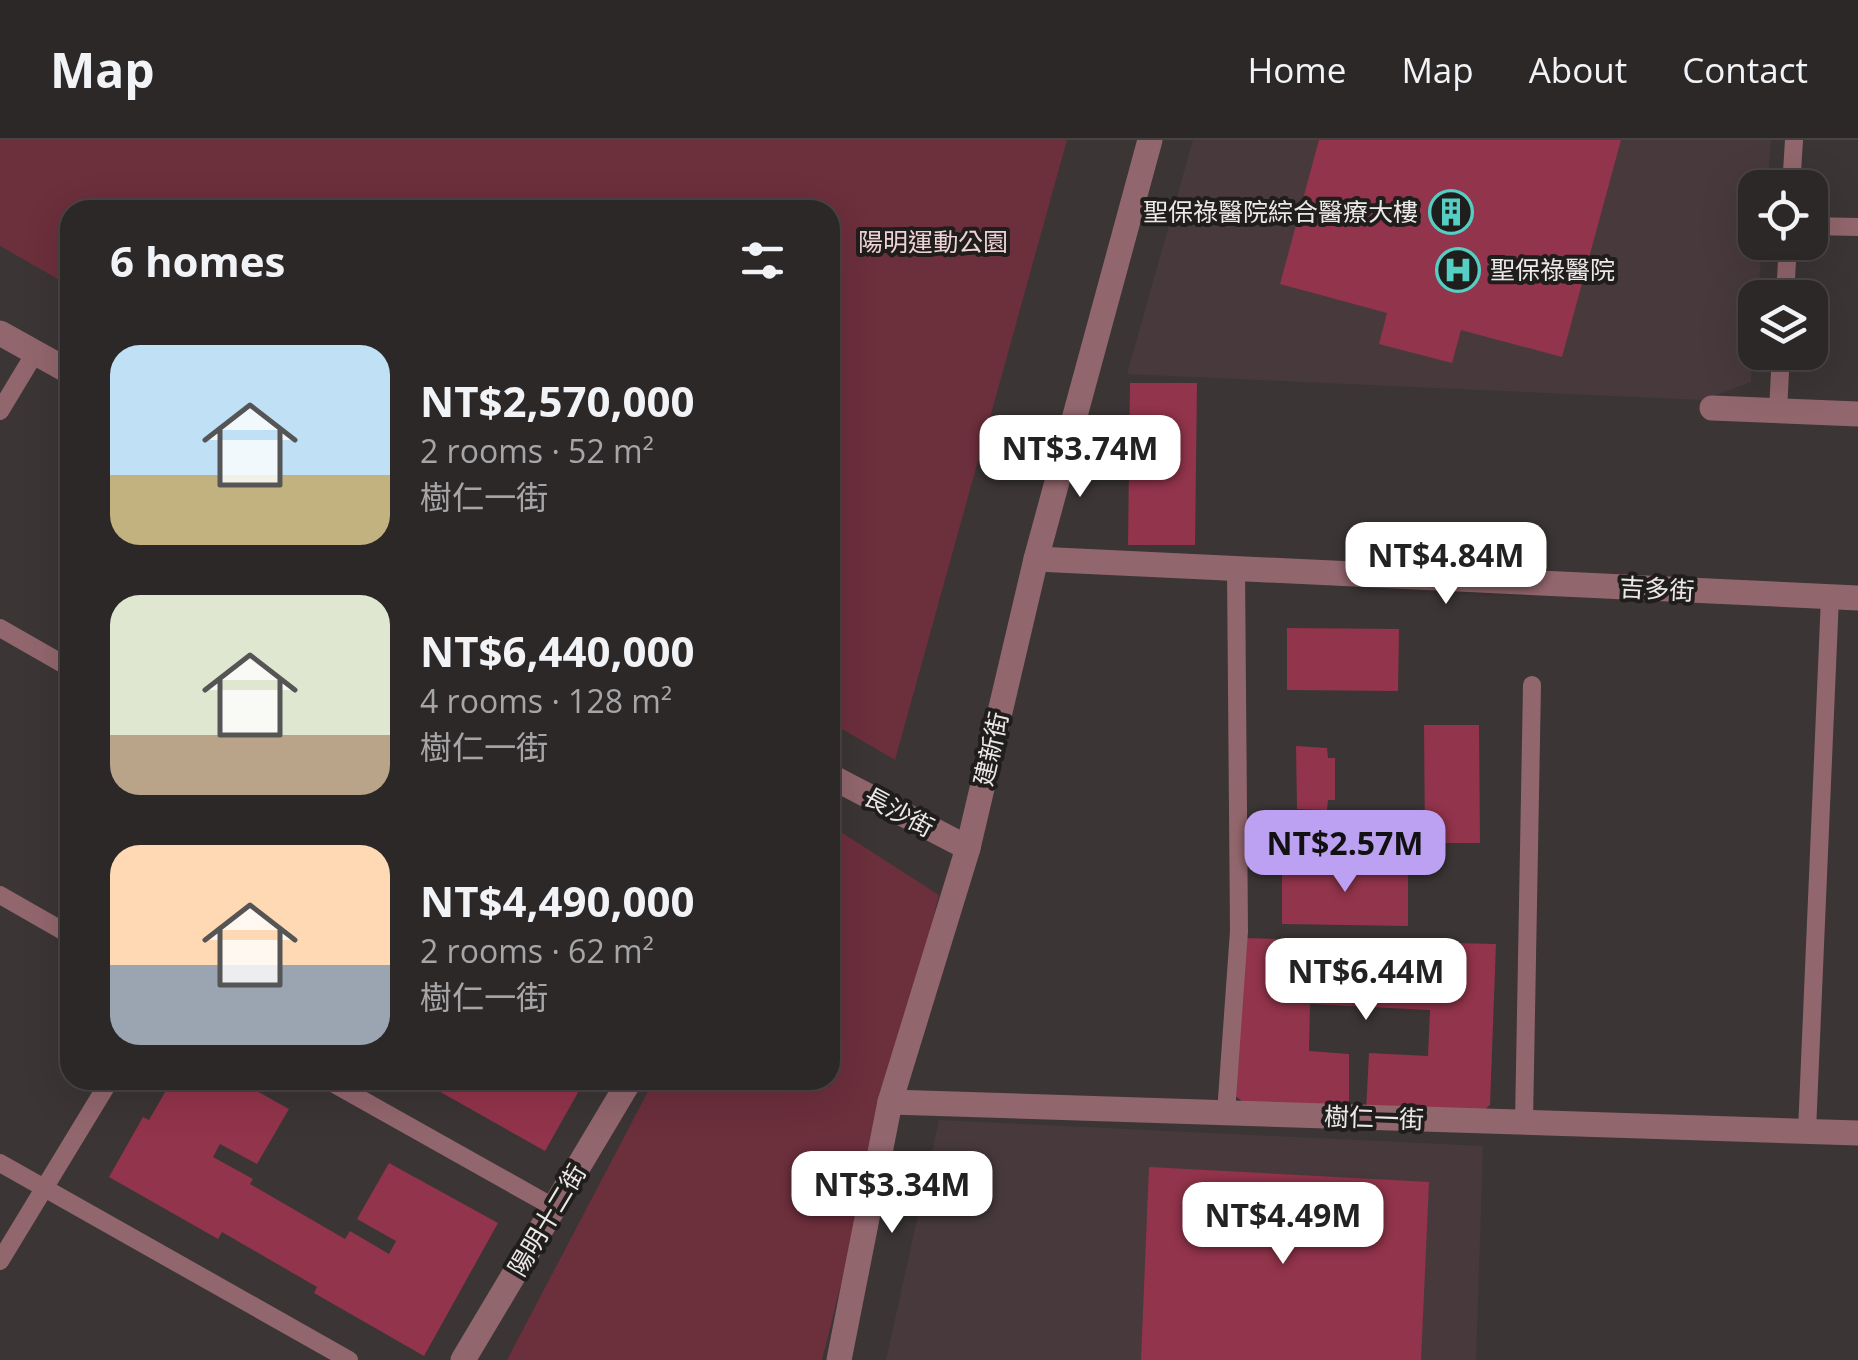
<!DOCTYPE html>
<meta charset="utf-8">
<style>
body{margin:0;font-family:"Open Sans","Noto Sans TC",sans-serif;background:#343030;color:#f1f3f6;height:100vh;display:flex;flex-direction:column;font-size:38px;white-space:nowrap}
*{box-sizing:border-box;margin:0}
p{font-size:32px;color:#a6a6a8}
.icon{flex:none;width:55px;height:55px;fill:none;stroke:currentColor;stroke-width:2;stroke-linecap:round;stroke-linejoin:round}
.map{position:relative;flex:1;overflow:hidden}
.details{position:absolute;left:60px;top:60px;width:780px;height:890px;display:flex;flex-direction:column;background:#2c2828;border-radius:30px;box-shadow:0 10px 40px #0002,0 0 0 2px #484445}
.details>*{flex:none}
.controls{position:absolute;left:1738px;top:30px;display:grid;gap:20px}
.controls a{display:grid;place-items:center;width:90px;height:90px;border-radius:20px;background:#2c2828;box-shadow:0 10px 40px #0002,0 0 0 2px #484445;font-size:50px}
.price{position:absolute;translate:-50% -85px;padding:0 22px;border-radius:20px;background:#fff;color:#222;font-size:32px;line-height:65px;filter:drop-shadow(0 2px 5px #0008)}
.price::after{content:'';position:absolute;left:50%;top:60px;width:30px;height:22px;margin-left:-15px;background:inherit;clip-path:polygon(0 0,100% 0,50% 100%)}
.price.current{background:#bca0f2;color:#111}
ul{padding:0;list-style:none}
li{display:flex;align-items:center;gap:30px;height:250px;padding:0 50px}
li span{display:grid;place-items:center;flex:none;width:280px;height:200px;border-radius:30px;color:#555}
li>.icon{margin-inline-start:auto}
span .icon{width:120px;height:120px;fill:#fffc;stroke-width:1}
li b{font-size:42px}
h2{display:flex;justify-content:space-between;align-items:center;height:120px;padding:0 50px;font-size:42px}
header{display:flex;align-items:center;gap:60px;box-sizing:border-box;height:140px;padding:0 50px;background:#2c2828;border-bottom:2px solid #484445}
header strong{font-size:48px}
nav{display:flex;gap:55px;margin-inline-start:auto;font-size:35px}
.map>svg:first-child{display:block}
.built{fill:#483a3c}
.green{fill:#6c2f3c}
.building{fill:#92344b}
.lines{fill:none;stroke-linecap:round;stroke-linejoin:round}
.service{stroke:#92666d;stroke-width:18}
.minor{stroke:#92666d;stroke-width:25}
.tertiary{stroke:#92666d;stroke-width:25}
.labels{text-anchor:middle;stroke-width:8;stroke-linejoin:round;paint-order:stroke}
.poi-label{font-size:25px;fill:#ece8e8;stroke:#201d1d;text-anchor:end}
.park-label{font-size:25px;fill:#eed2d6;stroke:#201d1d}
.street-label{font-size:25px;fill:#ece8e8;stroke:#201d1d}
</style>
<header>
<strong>Map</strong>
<nav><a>Home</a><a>Map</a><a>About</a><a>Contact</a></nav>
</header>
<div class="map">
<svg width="1858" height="1220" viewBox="0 0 1858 1220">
<rect width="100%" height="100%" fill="#3b3535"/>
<path class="built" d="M1193 0H1771L1767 47 1755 48V102L1762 103 1758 157 1755 158 1751 242 1703 260 1127 234Z
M939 980 1483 1006 1476 1220H886Z"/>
<path class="green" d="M0 0H1067L895 620 830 582V70H70V146L0 106Z
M830 685 939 755 822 1220H507L654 940H830Z"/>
<path class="building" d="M1319 0H1621L1562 217 1461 190 1452 223 1379 204 1387 173 1280 144Z
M1130 243H1197L1195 405H1128Z
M1287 488 1399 489 1398 551 1287 550Z
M1424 585H1479L1480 703H1425Z
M1296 606 1327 608 1328 618H1335V660H1328L1327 670 1297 669Z
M1282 724 1408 725V786L1282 784Z
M1242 798 1496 804 1490 965 1478 975 1366 971 1369 913 1428 916 1430 870 1310 864 1309 911 1349 914V971L1246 964 1234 955Z
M172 940H237L289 969 257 1024 220 1004 213 1017 253 1039 250 1044 345 1099 350 1091 389 1114 396 1101 357 1079 389 1023 498 1083 424 1216 314 1153 317 1147 222 1092 218 1099 109 1037 143 977 149 980Z
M431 940H514L526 947 530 940H585L545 1011 428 945Z
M1149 1027 1429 1042 1421 1220H1141Z"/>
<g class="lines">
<path class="service" d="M1791 48 1794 0
M1810 86 1858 87
M1785 158 1788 102
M0 271 35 213
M1778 272 1781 212
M0 488 70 528
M0 755 70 795
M327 940 555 1068
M1226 973 1239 791 1236 429
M1524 982 1532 545
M1807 991 1830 457
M0 1023 349 1220
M0 1121 110 940"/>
<path class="minor" d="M0 193 70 232
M1712 268 1858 274
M1036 419 1858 458
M830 636 968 708
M890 962 1858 993
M463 1220 630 940"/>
<path class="tertiary" d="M839 1220 890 962 968 708 1036 419 1150 0"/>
</g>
<defs>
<g id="building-ring" transform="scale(2.25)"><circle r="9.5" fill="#201d1d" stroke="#55cec4" stroke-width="1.5"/><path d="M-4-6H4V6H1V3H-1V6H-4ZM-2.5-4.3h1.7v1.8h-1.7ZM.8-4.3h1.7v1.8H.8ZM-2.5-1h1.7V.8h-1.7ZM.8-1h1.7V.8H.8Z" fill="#55cec4"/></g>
<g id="hospital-ring" transform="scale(2.25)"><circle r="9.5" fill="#201d1d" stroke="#55cec4" stroke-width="1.5"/><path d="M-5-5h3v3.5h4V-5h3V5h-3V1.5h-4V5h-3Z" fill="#55cec4"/></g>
</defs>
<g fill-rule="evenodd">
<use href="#building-ring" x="1451" y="72"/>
<use href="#hospital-ring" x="1458" y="130"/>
</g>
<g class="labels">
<g class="poi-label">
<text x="1418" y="81">聖保祿醫院綜合醫療大樓</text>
<text x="1490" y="139" text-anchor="start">聖保祿醫院</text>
</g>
<g class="park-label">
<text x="933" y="111">陽明運動公園</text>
</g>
<g class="street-label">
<text transform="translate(1657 449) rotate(3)" y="9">吉多街</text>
<text transform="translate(991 609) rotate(-77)" y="9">建新街</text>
<text transform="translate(899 672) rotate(28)" y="9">長沙街</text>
<text transform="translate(1374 978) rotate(2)" y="9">樹仁一街</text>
<text transform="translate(547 1080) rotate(-59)" y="9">陽明十二街</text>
</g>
</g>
</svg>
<div class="controls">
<a><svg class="icon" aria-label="locate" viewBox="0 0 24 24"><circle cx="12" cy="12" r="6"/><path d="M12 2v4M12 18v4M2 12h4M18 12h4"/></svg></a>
<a><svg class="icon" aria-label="layers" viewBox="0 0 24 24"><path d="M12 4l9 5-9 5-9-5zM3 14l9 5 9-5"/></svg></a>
</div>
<b class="price" style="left:1080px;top:360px">NT$3.74M</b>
<b class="price" style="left:1446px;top:467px">NT$4.84M</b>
<b class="price current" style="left:1345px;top:755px">NT$2.57M</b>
<b class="price" style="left:1366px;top:883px">NT$6.44M</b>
<b class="price" style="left:892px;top:1096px">NT$3.34M</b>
<b class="price" style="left:1283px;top:1127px">NT$4.49M</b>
<section class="details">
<h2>6 homes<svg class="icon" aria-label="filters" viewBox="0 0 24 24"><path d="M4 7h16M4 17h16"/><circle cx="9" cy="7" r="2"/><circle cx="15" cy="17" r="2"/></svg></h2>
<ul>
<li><span style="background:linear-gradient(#bfe0f5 65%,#c2b280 0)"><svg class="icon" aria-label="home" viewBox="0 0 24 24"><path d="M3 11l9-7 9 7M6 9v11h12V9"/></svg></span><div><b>NT$2,570,000</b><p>2 rooms · 52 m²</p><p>樹仁一街</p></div></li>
<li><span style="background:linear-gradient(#dfe7d0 70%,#b9a48a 0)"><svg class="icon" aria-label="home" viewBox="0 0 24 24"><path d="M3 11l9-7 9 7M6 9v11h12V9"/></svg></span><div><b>NT$6,440,000</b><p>4 rooms · 128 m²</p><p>樹仁一街</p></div></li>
<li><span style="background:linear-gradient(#ffd9b3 60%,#9aa5b1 0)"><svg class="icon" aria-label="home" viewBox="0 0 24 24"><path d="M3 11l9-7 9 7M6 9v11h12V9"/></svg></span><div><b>NT$4,490,000</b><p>2 rooms · 62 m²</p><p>樹仁一街</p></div></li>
</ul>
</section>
</div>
